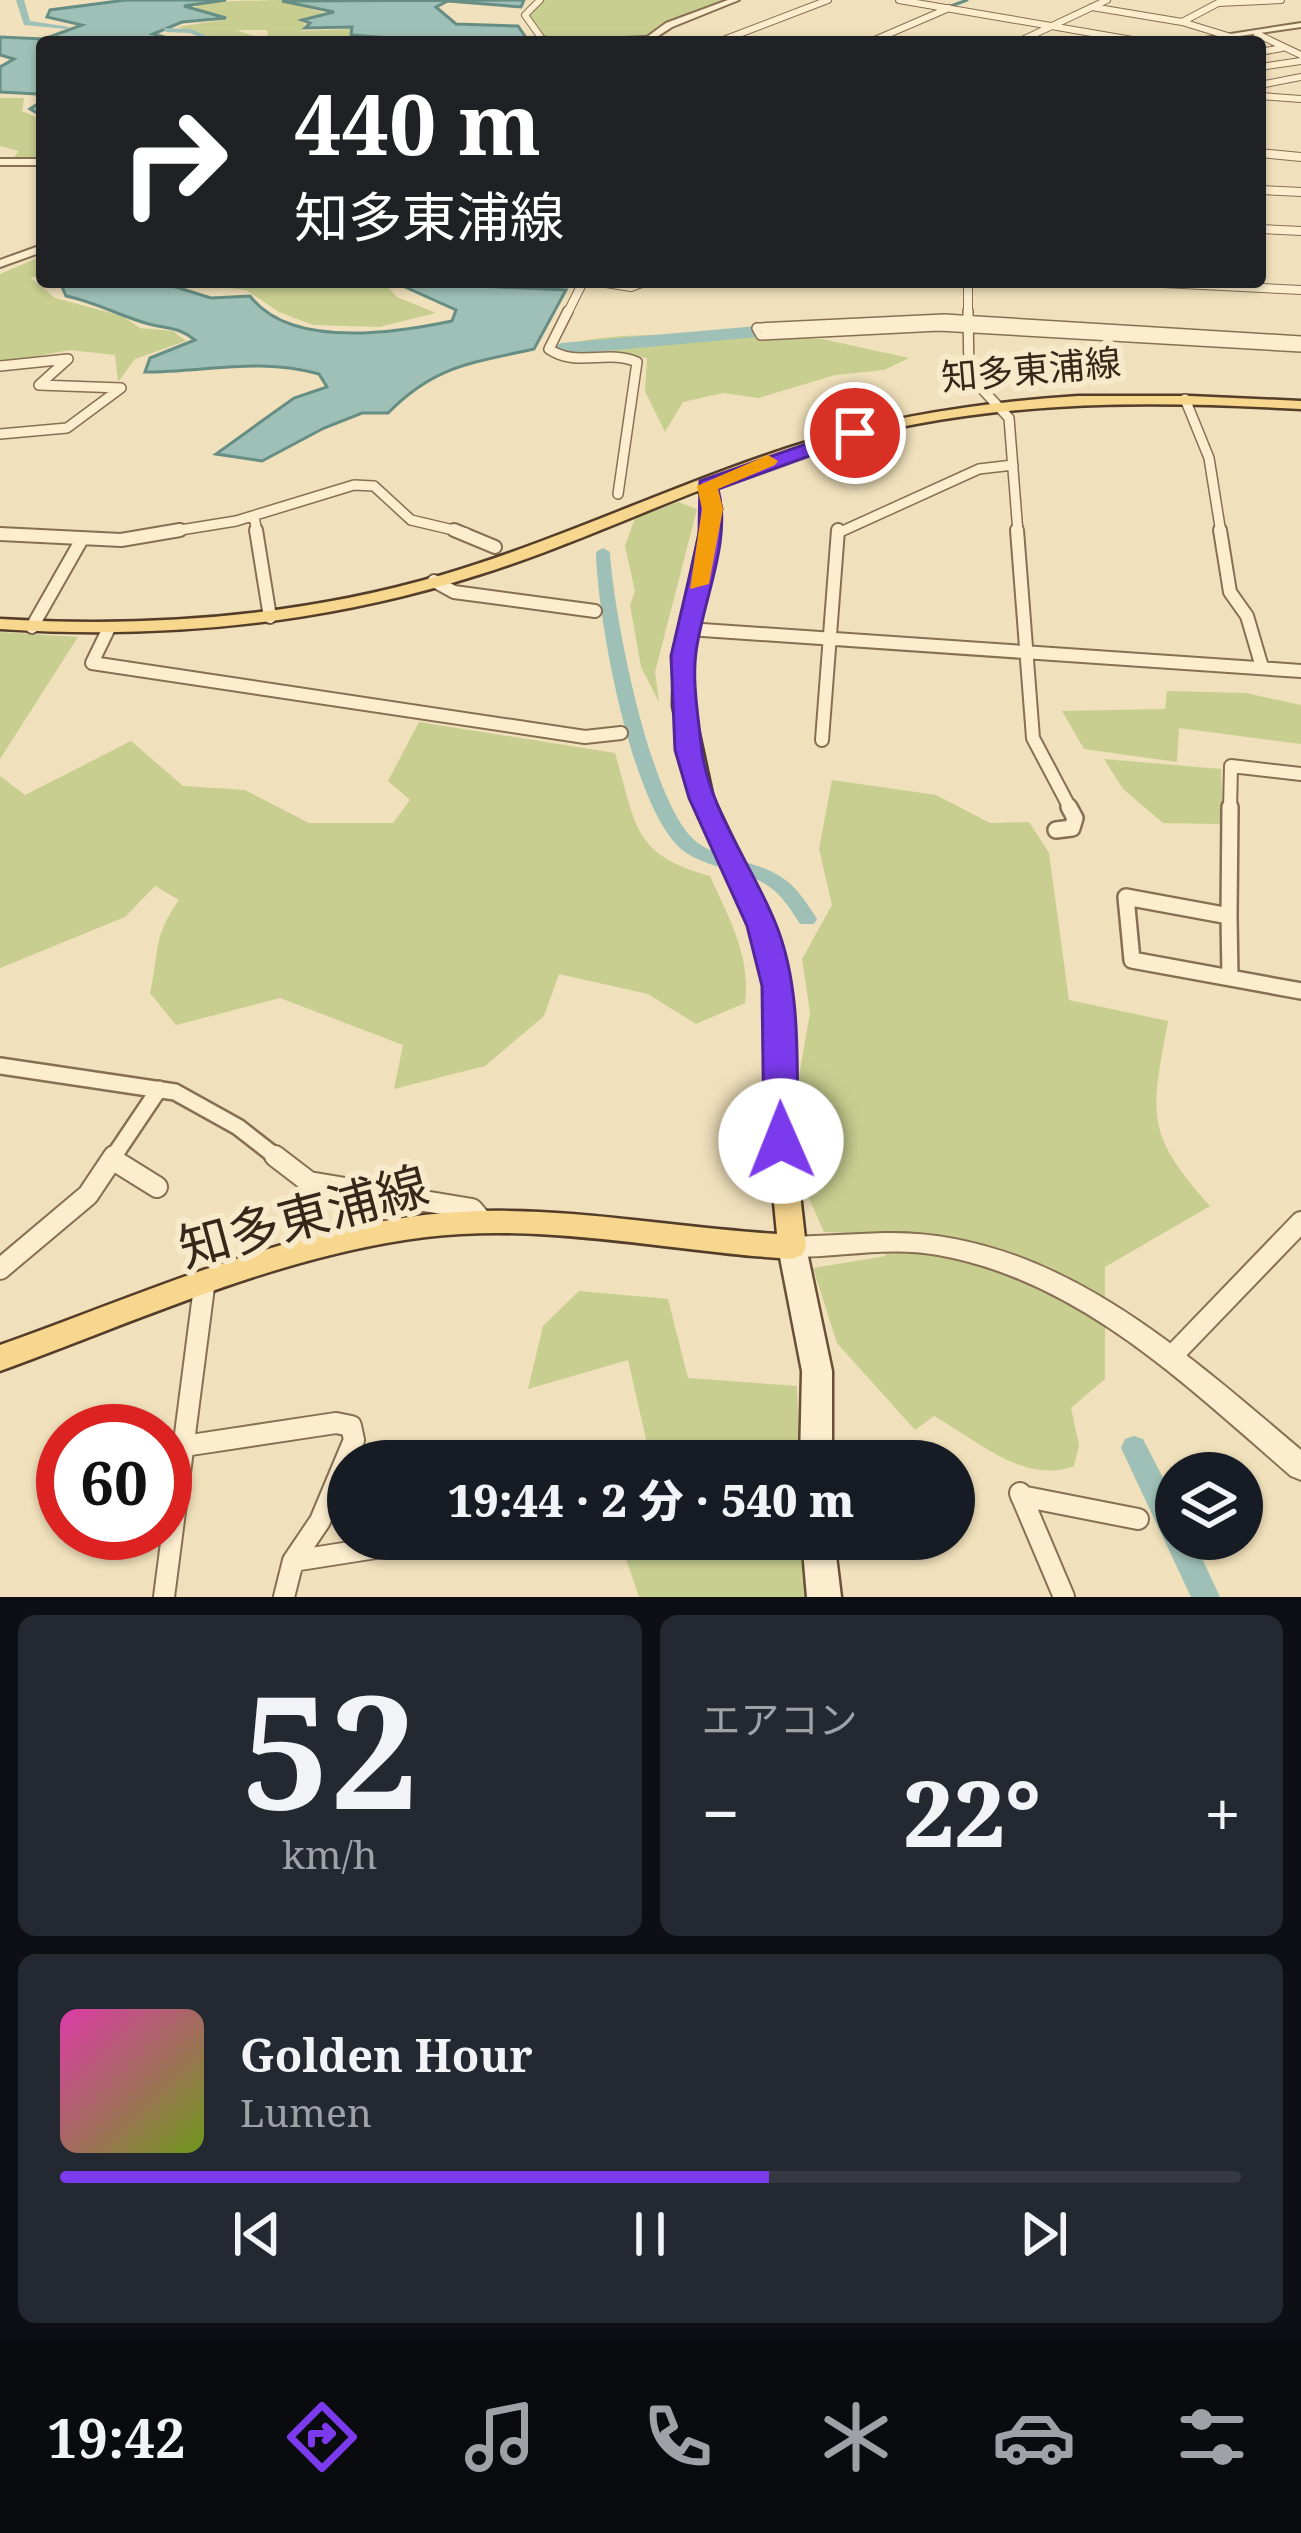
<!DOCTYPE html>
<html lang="ja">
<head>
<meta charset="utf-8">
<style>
	:root { --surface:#171b24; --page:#242831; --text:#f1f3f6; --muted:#9ea1a6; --line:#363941; --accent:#7c3aed }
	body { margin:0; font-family:"Noto Serif","Noto Sans JP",serif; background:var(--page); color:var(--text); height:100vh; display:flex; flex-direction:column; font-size:45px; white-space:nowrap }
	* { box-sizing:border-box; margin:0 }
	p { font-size:39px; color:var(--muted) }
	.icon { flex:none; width:66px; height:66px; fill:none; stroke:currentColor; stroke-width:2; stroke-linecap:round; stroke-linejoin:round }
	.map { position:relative; height:1597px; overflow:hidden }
	.details { display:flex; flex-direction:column; gap:18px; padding:18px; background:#0d0f14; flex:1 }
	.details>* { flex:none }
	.guide { position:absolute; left:36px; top:36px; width:1230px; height:252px; border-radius:12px; box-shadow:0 3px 9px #0004; background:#202124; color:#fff; overflow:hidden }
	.controls { position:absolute; left:1155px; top:1452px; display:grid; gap:24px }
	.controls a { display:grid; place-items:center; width:108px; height:108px; border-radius:50%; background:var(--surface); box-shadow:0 3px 9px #0004; font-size:60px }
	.speed { position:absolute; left:36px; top:1404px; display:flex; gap:24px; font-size:60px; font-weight:700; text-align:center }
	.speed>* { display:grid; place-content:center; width:156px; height:156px; border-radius:50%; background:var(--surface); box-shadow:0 3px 9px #0004; line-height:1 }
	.speed .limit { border:18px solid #d22; background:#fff; color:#111 }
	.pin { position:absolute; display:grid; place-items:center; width:102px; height:102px; color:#fff; margin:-51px; border:6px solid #fff; border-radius:50%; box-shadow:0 3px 12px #0007 }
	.me { position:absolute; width:132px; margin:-66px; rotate:359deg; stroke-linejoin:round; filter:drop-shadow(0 0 9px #0008) }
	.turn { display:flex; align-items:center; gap:42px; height:252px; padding:0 60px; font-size:54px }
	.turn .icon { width:156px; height:156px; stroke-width:2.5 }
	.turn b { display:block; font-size:84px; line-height:102px }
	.big { font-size:90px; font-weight:800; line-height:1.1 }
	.details .tile { flex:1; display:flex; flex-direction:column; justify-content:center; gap:18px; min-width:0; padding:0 42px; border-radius:18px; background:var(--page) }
	.details .dial { align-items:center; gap:0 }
	.dial b { font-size:156px; line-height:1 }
	.song { display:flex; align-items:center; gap:36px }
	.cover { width:144px; height:144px; border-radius:18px; background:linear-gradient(135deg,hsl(320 70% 55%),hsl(80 70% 35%)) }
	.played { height:12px; border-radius:6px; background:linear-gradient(90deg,var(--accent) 60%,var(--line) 60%) }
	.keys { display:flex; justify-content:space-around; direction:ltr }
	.heat { display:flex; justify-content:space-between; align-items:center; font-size:66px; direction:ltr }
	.details .tiles { flex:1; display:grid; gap:18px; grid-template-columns:1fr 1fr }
	.tile:last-child { grid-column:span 2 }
	.trip { position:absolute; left:327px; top:1440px; width:648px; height:120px; border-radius:60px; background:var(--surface); box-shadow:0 3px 9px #0004; font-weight:800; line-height:120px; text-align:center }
	.menu { display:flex; height:192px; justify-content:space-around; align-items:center; background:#090b0e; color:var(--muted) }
	.menu .icon { width:84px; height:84px }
	.menu .selected { color:var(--accent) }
	.menu b { font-size:54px; color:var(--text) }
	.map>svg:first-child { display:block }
</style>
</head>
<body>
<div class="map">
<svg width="1301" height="1597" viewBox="0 0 1301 1597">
	<rect width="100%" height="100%" fill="#f0e0bb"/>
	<path fill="#c7ce8f" d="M281,0L331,15L298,20L305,24L302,31L352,29L349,35L387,41L269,42L267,30H236L253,36L228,41L177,27L228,19L194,9L200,2Z
		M540,0H735L647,39H542L525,15Z
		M0,98H24L22,111L42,120V158L12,159L19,151L0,146Z
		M42,256V274L31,278L55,298L122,316L140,328L173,331L186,341L135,359L118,382L115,355L70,350L0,363V274Z
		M177,282H383L397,297L436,313L379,327L313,325L279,312L246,290Z
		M702,334L822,339L909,358L884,370L835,375L759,398L723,393L683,402L665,432L645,391L647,358L573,343C614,333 659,336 702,334Z
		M678,502L697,509L655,672L659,702L641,667L630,605L635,591L625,546L635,518Z
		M0,632L78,637L0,759Z
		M1167,691L1246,693L1301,705V744L1179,728L1177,762L1084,749L1062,711L1165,709Z
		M419,722L615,753C636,824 632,855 710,876C729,918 751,956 745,1003L696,1024L648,994L559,974L544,1016L485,1066L394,1089L403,1045L280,998L176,1025L150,993C160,950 152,938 179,900L155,886L125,917L0,968V776L25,795L131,741L183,786L245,790L309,823H393L410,800L388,781Z
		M1104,759L1221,769L1223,824L1163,823L1123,789Z
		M832,780L936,795L990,823L1029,822L1049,853L1069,1000L1168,1021C1151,1115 1144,1132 1210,1206L1105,1267V1379L1071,1408L1079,1445L1074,1466C1026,1485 976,1440 934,1416L915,1430L837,1343L813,1268L886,1256L878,1234L824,1232L808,1196L793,1110L810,1013L802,959L832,905L819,849Z
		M579,1291L668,1299L688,1378L797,1386L800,1461H651L628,1360L528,1389L543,1326Z
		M619,1539H806L813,1597H639Z"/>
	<path fill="#9fc0b6" stroke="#678e84" stroke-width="3" d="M126,0H226L184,6L226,18L182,22L153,34L182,42H42V116L30,109L42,101L37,94L0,92V67L14,59L0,55V37L44,39L82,25L47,17L50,10Z
		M524,0L521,7L448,1L436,7L456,24L518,26L529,42H386L391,38L351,35L352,27L305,28L310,23L302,20L334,12L282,1Z
		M60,282H160L211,298L250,296C290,349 395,333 452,321L456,310L394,282L566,290L534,349C472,363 435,365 388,413H362L324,428L262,461L216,454L294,398L327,387L319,374C261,357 205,372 145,372L150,358L195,340C179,327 168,329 149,324C122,317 96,302 66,296Z"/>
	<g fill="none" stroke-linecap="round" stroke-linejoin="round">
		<path stroke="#678e84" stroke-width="3" d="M951,6L967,0"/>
		<path fill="#9fc0b6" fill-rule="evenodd" d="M16,0H24L30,21L70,27L66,29L24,25Z
			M163,28L191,29L221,42H210L190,33L166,32Z
			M603,548L610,552C613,611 651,810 698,843C724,862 759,860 784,879C797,888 805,901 814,914L817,919L814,924H800C792,911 783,897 771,888C746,869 711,870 685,852C632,814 597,616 596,552Z
			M1134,1436L1143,1439L1176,1503V1539H1193L1220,1597H1191L1121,1448L1125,1439Z"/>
		<path fill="#9fc0b6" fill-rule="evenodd" d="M794,323L804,329L801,333L561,355L551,349L561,343Z"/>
		<defs>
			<path id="minor-far5" d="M540,0L525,15L542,39L555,42
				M899,0L1144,42
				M1092,7L1182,22
				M1257,34L1301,55
				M1231,37L1182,22L1218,3L1281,0
				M580,42L647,39
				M718,42L828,0
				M870,42L949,8
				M1018,42L1107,0
				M1260,52L1282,48
				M1260,67L1301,61
				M1260,85L1301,77
				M1260,96L1301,99"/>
			<path id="minor-far4" d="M1260,153L1301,157
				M1260,190L1301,192
				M1260,229L1301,231
				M600,282L631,287L644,282
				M968,282V314
				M1143,282L1301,290
				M567,314L583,282"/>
			<path id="minor-far3" d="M568,311L549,349C576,368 608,349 637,362L618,494
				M968,311L969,375L1009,418L1018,533
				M1301,341L944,319L757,328L761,335L939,326L1301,347
				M0,366L68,359L39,385L121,388L67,428L0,434
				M1185,399L1209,458L1221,533
				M254,516L257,533
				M162,533L236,521L354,485L374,486L411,520L466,533
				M838,533L979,469L1013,465"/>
			<path id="minor-far2" d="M256,530L270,617
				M454,530L495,547
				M1017,530L1033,738L1071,810
				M1220,530L1230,592L1247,616L1262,667
				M0,534L121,540L180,530
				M434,581L454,592L595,611
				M32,627L82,539
				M688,629L1301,671
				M108,630L92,663L585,737L621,733
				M822,740L838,530
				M1230,810L1231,766L1301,774"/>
			<path id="minor-far1" d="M1230,807L1229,916L1126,897L1132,960L1301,991
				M1056,830L1072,828L1075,818L1069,807
				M1229,916L1230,978
				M0,1066L175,1092L238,1127L279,1159
				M112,1159L159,1089"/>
			<path id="minor" d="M275,1156L309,1182L472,1209L483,1222
				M112,1159L157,1187
				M0,1269L88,1195L114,1156
				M1171,1357L1301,1222
				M184,1446L336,1423L351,1426L354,1440L320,1521L293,1561L433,1539
				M1020,1493L1064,1597
				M1021,1496L1138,1519
				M164,1597L204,1287
				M284,1597L293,1561"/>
			<path id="tertiary" d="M728,0H739L672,27L649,42H640L666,23Z
				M1301,23V27L1199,42H1179Z
				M0,159H42V165H0Z
				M42,245V252L0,267V260Z
				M884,1233C1050,1229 1183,1350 1301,1450V1480L1291,1476C1187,1386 1079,1280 938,1255C891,1246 840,1257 792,1257L783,1254L780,1247L783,1240L792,1237Z"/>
			<path id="secondary" d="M792,1235L802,1239L806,1247L832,1371V1461H800L802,1371L778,1247L782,1239Z
				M802,1539H834L841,1597H807Z"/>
			<path id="primary" d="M1078,396H1190L1301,401V409C1172,402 1043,400 916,424C847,436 780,460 714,485L721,509L692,656L693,706L713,798L774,926L791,994L794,1141L806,1247L802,1255L792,1259L753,1256C645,1246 535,1224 426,1237C279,1255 138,1321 0,1371V1345C155,1290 317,1214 484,1211C582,1209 679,1228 777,1234L768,1141L767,994L750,926L693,798L673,706L674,656L705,509L700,490C618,522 537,559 452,583C304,626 154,639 0,629V619C149,628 298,617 442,575C567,538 685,479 810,441C898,415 987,402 1078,396Z"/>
		</defs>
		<use href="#minor-far5" stroke="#886f54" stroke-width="8"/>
		<use href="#minor-far4" stroke="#886f54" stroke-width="10"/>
		<use href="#minor-far3" stroke="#886f54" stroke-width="12"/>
		<use href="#minor-far2" stroke="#886f54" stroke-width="16"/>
		<use href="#minor-far1" stroke="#886f54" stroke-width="20"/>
		<use href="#minor" stroke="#886f54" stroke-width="24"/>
		<use href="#tertiary" stroke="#886f54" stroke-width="4"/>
		<use href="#secondary" stroke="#695037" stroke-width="5"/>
		<use href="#primary" stroke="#543d29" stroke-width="5"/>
		<use href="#minor-far5" stroke="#fbedce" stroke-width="6"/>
		<use href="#minor-far4" stroke="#fbedce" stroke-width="8"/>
		<use href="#minor-far3" stroke="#fbedce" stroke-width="9"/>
		<use href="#minor-far2" stroke="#fbedce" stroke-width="12"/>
		<use href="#minor-far1" stroke="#fbedce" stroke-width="15"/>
		<use href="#minor" stroke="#fbedce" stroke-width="20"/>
		<use href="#tertiary" fill="#fbedce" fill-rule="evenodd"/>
		<use href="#secondary" fill="#fbedce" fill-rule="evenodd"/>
		<use href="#primary" fill="#f7d68e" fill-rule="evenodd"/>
	</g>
	<path fill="#7c3aed" stroke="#51269a" stroke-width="3" d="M855,427L862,429V437L718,489C732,541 703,599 696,652C692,680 698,715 701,744C707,807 752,865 775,922C803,989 796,1070 798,1141L793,1151H769L764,1141L762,986L747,926L689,798L675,750L671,656L699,535L700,481Z"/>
	<path fill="#f59e0b" d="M768,455L778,461L775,465L718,489L723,509L709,584L690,589L702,509L697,486Z"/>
	<g text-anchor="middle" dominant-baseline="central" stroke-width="12" stroke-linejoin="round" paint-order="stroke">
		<g font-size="36" fill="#36271a" stroke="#f7eaca">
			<text transform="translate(1031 369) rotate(-5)">知多東浦線</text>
		</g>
		<g font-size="51" fill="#36271a" stroke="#f7eaca">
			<text transform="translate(303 1215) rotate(-15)">知多東浦線</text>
		</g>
	</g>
</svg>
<div class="controls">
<a><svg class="icon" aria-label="layers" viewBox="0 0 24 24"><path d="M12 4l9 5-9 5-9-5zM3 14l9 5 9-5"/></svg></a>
</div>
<div class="speed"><div class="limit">60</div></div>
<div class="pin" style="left:855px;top:433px;background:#d93025"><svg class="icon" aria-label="arrive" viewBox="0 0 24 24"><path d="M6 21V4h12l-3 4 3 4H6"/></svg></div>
<svg class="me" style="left:781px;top:1141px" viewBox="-20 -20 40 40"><circle r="19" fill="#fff"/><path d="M0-13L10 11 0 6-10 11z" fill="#7c3aed"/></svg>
<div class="trip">19:44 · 2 分 · 540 m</div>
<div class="guide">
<div class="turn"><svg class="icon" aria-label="right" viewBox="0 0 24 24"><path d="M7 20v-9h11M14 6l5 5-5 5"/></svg><div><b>440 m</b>知多東浦線</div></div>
</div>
</div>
<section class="details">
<div class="tiles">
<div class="tile dial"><b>52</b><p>km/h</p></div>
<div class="tile"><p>エアコン</p>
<div class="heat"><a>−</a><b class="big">22°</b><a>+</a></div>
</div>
<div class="tile">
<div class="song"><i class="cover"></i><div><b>Golden Hour</b><p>Lumen</p></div></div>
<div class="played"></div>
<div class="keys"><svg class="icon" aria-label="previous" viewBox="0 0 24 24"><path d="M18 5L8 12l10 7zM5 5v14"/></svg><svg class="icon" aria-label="pause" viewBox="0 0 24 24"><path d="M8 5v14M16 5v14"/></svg><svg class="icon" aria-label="next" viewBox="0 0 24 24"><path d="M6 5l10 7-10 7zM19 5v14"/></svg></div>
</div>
</div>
</section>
<nav class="menu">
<b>19:42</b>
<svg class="icon selected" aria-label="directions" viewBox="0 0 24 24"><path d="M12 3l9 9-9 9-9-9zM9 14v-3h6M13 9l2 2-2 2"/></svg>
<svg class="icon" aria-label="music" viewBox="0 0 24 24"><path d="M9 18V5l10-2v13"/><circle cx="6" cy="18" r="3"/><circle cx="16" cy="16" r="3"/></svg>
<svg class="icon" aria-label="phone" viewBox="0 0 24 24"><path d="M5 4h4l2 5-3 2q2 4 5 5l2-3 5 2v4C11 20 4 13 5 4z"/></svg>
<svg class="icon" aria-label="climate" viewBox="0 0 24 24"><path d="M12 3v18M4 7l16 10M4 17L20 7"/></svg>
<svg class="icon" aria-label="car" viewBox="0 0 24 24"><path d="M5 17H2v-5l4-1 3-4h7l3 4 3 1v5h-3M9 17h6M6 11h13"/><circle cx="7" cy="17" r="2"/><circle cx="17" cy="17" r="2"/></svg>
<svg class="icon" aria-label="filters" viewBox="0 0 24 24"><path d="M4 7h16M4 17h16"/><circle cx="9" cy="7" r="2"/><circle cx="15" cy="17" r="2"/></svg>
</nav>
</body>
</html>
